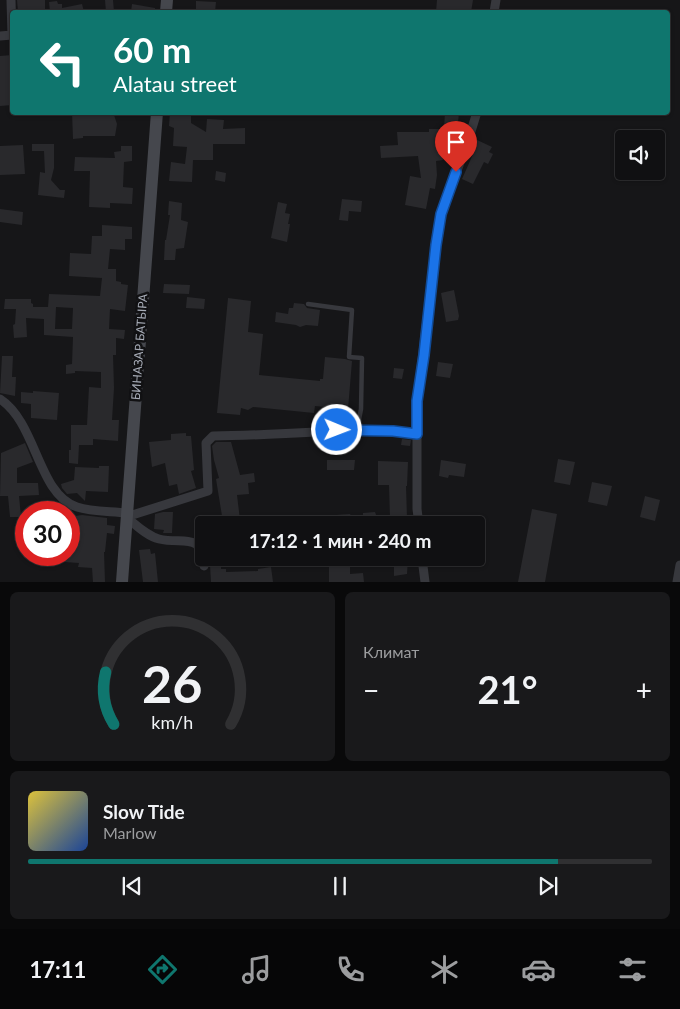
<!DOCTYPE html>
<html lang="ru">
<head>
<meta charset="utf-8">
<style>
	:root { --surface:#101012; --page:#19191b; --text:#f1f3f6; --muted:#9c9d9f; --line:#303032; --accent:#0f766e }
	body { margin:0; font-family:Lato,sans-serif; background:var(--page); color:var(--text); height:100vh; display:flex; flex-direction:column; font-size:19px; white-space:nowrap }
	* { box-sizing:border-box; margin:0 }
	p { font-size:16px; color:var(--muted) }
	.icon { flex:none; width:28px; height:28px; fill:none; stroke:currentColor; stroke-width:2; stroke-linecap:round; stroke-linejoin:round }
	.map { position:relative; height:582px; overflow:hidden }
	.side { display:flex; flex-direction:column; gap:10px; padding:10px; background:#09090a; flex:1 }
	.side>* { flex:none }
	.top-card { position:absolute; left:10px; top:10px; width:660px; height:105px; border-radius:5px; box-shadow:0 1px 4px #0004,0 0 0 1px var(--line); background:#0f766e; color:#fff; overflow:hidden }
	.buttons { position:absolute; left:615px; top:130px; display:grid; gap:10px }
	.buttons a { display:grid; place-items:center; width:50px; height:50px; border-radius:5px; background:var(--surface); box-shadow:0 1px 4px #0004,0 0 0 1px var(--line); font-size:25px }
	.speed { position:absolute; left:15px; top:501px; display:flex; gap:10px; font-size:25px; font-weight:700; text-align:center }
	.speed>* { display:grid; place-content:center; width:65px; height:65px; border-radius:50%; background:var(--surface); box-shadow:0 1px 4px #0004,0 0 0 1px var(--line); line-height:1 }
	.speed .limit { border:8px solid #d22; background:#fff; color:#111 }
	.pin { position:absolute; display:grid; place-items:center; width:42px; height:42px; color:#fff; margin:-51px -21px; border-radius:50% 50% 50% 0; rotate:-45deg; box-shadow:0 0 5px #0007 }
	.pin .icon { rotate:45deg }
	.me { position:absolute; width:55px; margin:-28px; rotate:91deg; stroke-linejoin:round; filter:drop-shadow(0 0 4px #0008) }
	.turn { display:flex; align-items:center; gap:18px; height:105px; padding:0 20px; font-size:22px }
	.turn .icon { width:65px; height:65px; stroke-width:2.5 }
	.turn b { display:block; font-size:35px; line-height:42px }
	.big { font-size:38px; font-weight:700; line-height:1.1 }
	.side .card { flex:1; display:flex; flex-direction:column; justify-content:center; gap:8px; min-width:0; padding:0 18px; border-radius:8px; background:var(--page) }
	.side .dial { align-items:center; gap:0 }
	.dial svg { height:130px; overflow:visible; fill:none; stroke:var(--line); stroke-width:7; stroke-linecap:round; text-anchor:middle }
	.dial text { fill:var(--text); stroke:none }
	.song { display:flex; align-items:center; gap:15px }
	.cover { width:60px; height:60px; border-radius:8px; background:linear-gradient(135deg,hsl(50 70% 55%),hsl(220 70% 35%)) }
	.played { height:5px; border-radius:2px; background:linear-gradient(90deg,var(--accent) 85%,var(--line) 85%) }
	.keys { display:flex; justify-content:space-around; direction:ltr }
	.heat { display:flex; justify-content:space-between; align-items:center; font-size:28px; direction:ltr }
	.side .tiles { flex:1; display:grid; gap:10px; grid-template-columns:1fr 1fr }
	.card:last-child { grid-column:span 2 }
	.trip { position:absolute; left:195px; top:516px; width:290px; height:50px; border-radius:5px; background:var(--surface); box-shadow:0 1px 4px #0004,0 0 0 1px var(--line); font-weight:700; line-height:50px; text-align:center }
	.tab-bar { display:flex; height:80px; justify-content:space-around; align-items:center; background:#060607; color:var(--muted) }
	.tab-bar .icon { width:35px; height:35px }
	.tab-bar .active { color:var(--accent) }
	.tab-bar b { font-size:22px; color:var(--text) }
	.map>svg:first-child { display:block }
</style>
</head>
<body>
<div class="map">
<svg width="680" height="582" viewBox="0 0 680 582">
	<rect width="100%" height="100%" fill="#161618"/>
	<path fill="#29292c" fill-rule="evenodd" d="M17,0H45V9L28,10V12H18Z
		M105,0H113L114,12H106Z
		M437,0H473L471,12H436Z
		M57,1L58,4H62V8L82,4L84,12H50L49,2Z
		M196,1L216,2L215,12H196Z
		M132,4L155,8V12H131Z
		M12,55V105L0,106V56Z
		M72,112H113L117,124L115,136H83V138L73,139Z
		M170,112H191V123L206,132L207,119L224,120L223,129L245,128V144H213V160H193L192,182L169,181L171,162L185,164L187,147L173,146L174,128L169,126Z
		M445,112H459L456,144L441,143L443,160L436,161L437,175L435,189L430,188L426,209L405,205L410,176L421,178L418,156L381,158L380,146L398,145L397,132H429V129H444Z
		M475,139L492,147L489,152L493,154L488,164L484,162L473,184L462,179L474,152L471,151Z
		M32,144H54V168L51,180L60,190H65L64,198L38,195L40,172L45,173L44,151H32Z
		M23,145L25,174L0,175V146Z
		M121,146H132V161L124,162L123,187L133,188L132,204L110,203V208L89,207L90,171H74L75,157L115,158L114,152L121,151Z
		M216,171L226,173L225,182L215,180Z
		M342,199L362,201L361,212L349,211L348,221L339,220Z
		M169,201L182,203L181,220L188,222L184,248L176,249L175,260H164L165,240H166L170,215H168Z
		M278,202L287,204L285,213L290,214L288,224H290L287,242L271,238Z
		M0,209L23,212L22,225L0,222Z
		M102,225L132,227V239H125V250L110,249L108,269H116V281L121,282V284L128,285L125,311L110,309L109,329L125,330L124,339L116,338V355H113L114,388L112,420H119L118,441L93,439V445H79L78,464L69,463V450H71V425H87L89,387L101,388V372L75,371V373L66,374V365L72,364L73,337L44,335V319L26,318L27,337L14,338L13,325L15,324L16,309H4L5,299H31V303L33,304V307H48L49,294L100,296L102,278L69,276L70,253L91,254L92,236H102ZM56,307L73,308L72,329H55Z
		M164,284L190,285L189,294L163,293Z
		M454,290L459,316L458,320L446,322L441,293Z
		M187,297L205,299L204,309L186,308Z
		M228,298L251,301L248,332L263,334L259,375L320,381V379H323L325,357L345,359L352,361L348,409L315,406L314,413L253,407L248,410L241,408L240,415L217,413Z
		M294,303L304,304L307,308L320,310L318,326L306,325L300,327L296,325L275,322L276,312L288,314L289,308H293Z
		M2,356H13L12,377H16L15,396L0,393Z
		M438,362L453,364L450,378L436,376Z
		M394,368L404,369L402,379L393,378Z
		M33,391L59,393L57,420L31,418V404L21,403V392L33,393Z
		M186,433V436H191L194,470L191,471L196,488L179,494L177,484L169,486L165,463L152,467L149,442L171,440V434Z
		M402,439L411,440L410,446L401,445Z
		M216,442H231L240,475L254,473L255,482L248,483L249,494L237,495L240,520L223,522L216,479L219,478L214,460L212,446Z
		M25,443L33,462L17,468V483H38L39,495L19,496L21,517H10L8,496H0L1,453Z
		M558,459L575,462L570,485L554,482Z
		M327,460H355L354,470H327Z
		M441,460L466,464L464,477L449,475L448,478L439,476Z
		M378,461L408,462L407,486H406L407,518H390L389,485H378Z
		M99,466H109L108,492L86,491L85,501L77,493L67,494L62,488L61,484L74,480L75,467L99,468Z
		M592,482L612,486L607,506L588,502Z
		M645,496L660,500L655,521L640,517Z
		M532,509L557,514L545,582H518Z
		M163,512H173L172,533H163L164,530L154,529L155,514Z
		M375,512L378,520H370V525H337L336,515L350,514L351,516L363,515V513Z
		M82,515L107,518V525L115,526L114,534L107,533L105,552H104L105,582H93L92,568L78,567L79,563L50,561V555H69V517Z
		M150,549L151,554L155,553L158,582H143L139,550Z
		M394,558H408L407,574L394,576Z
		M341,561H350V574L363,573L364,582H329V566H340Z
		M221,564V569H226V572L258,571V569L271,567L273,582H211L210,565Z"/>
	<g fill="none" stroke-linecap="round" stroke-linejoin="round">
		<path stroke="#37383d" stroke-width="4.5" d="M308,304L352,310L349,357L362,358L361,409L357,430"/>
		<path stroke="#37383d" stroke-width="9" d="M11,0L12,35
			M494,12L496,0
			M0,36L12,35
			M0,399C37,423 38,495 77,507C92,512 111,511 127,513
			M126,517L208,491L206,443L213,436C281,436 348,426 417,434
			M126,517C136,525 147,536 159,539C183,545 202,531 204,566
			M419,525L417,509V401L436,245L441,214L468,141L477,112
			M422,558L425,582
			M677,582L680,565"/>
		<path stroke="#45474d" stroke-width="12" d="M166,12L167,0
			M122,582L157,112"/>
	</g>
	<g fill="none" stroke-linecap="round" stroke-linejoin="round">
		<defs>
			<path id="route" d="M337,430L393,431L417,434V401L424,355L436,245L441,214L456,172"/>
		</defs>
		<use href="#route" stroke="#114b97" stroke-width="12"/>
		<use href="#route" stroke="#1a73e8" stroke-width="9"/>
	</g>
	<g text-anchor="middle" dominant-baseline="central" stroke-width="5" stroke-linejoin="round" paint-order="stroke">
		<g font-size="12" fill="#a8adb8" stroke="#111113">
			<text transform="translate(139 347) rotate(-86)">БИНАЗАР БАТЫРА</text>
		</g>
	</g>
</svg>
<div class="buttons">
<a><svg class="icon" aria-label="sound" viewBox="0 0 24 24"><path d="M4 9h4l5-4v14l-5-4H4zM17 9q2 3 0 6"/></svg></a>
</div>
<div class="speed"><div class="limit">30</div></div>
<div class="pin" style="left:456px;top:172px;background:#d93025"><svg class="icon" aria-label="arrive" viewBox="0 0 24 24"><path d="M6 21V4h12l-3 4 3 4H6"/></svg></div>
<svg class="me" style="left:337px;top:430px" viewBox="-20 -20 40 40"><circle r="17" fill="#1a73e8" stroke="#fff" stroke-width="3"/><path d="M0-11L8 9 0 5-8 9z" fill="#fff"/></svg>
<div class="trip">17:12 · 1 мин · 240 m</div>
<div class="top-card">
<div class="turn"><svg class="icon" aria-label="left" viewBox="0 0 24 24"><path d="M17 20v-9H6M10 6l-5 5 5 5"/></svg><div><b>60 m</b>Alatau street</div></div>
</div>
</div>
<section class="side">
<div class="tiles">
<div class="card dial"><svg viewBox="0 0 100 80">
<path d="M14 69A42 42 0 1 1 86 69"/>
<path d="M14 69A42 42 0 0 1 9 37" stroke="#0f766e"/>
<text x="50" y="56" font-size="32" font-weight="700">26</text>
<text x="50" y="72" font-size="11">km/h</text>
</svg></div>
<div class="card"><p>Климат</p>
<div class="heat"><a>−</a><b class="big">21°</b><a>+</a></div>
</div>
<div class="card">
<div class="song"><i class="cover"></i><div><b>Slow Tide</b><p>Marlow</p></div></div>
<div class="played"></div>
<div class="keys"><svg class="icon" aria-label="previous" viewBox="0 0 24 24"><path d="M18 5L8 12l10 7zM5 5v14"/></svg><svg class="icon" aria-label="pause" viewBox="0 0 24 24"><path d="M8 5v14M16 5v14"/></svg><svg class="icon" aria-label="next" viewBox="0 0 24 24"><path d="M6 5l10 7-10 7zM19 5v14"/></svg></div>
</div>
</div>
</section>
<nav class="tab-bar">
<b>17:11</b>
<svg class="icon active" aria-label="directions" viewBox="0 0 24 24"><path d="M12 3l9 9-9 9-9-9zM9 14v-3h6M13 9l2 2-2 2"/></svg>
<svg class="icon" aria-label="music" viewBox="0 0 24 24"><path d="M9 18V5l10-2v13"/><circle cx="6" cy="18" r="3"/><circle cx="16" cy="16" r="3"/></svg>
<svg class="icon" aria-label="phone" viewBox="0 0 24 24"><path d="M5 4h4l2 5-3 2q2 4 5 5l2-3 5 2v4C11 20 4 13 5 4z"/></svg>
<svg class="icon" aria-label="climate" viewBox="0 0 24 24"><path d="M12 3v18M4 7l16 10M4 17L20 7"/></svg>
<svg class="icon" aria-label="car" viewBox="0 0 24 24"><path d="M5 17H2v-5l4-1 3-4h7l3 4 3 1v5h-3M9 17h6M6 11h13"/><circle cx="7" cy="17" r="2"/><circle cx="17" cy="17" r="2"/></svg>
<svg class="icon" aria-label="filters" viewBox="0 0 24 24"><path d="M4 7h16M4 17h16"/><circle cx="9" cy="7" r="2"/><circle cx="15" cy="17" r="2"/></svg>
</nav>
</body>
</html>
